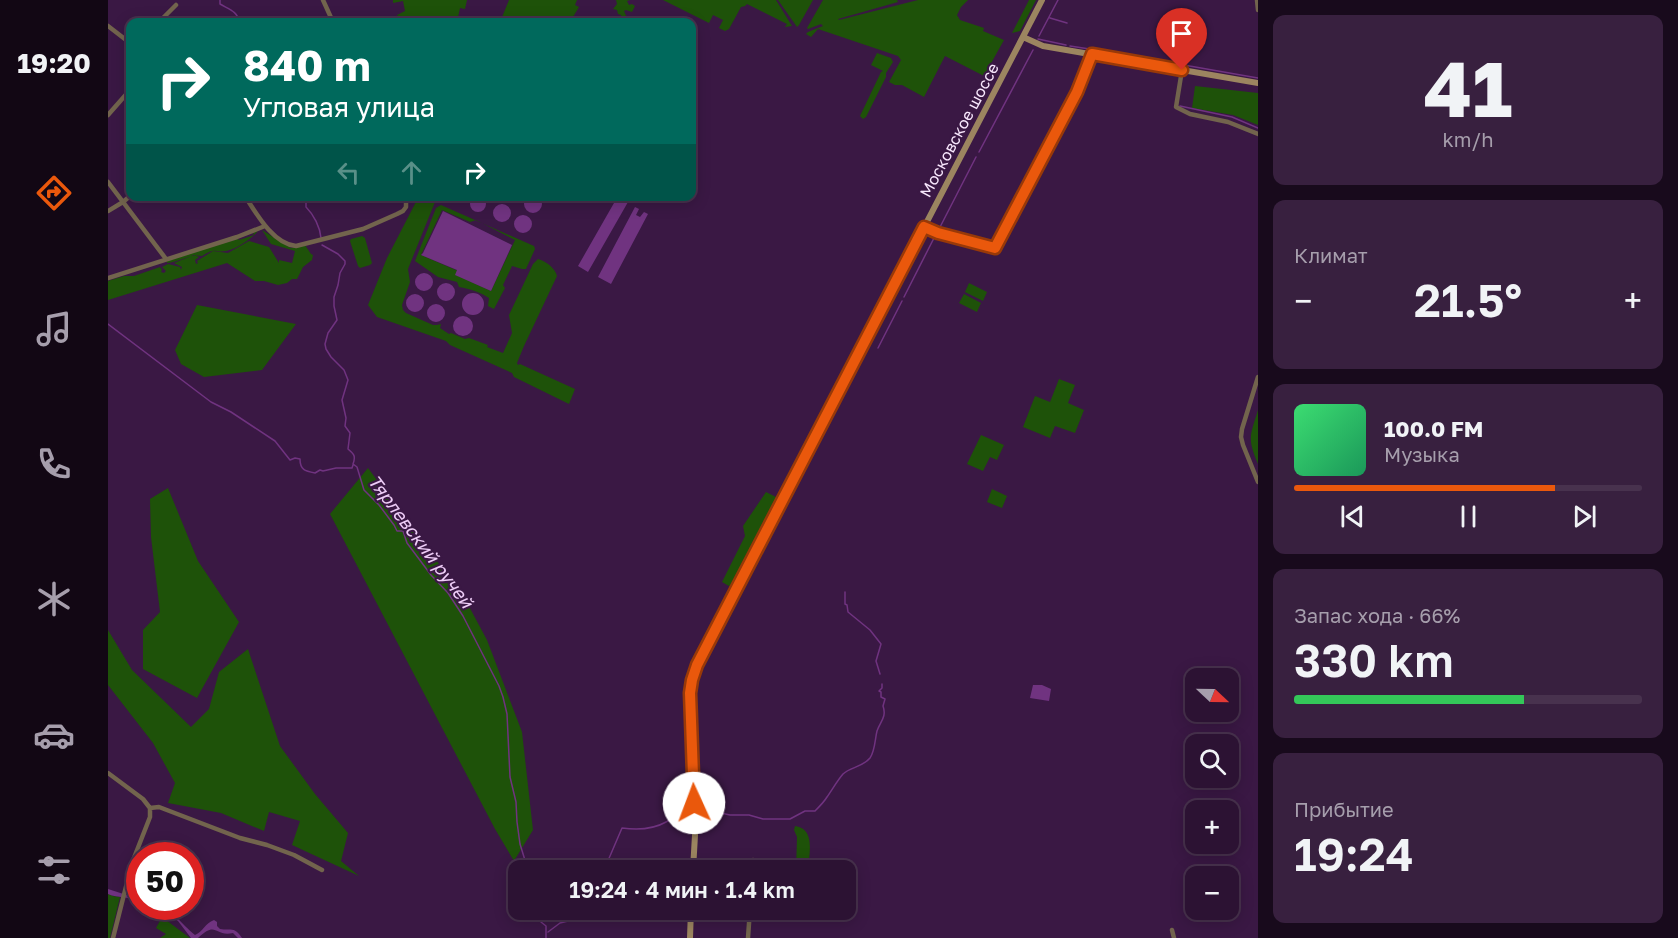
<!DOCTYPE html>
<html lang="ru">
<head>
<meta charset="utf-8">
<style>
	:root { --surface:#2c1233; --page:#38203f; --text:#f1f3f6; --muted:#a69eac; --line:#48324e; --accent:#ea580c }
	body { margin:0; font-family:"Golos Text",sans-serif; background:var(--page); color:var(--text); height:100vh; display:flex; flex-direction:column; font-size:22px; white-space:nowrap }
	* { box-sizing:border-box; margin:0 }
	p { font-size:20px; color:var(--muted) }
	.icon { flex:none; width:33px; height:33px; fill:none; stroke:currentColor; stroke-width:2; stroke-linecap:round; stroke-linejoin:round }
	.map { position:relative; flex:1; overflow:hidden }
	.details { display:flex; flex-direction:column; gap:15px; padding:15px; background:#180a1c; width:420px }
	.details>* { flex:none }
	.hud { position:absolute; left:18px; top:18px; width:570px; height:183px; border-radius:12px; box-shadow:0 3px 15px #0003,0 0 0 2px var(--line); background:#00695c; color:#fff; overflow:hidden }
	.needle { width:39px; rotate:112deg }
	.buttons { position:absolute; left:1077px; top:668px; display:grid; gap:12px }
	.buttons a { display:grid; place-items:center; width:54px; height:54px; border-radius:12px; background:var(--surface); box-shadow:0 3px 15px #0003,0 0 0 2px var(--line); font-size:30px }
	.speed { position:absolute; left:18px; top:842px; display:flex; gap:12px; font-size:30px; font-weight:700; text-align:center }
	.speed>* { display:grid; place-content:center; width:78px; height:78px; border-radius:50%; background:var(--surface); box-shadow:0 3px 15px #0003,0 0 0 2px var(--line); line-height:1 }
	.speed .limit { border:9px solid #d22; background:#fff; color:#111 }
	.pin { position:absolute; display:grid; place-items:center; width:51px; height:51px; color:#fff; margin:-62px -26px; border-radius:50% 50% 50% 0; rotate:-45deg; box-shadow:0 0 6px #0007 }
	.pin .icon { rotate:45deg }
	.me { position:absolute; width:66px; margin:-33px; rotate:358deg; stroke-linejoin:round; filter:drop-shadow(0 0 4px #0008) }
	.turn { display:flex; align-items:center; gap:21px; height:126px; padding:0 18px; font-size:27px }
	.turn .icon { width:78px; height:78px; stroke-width:2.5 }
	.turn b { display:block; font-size:42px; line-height:51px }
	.lanes { display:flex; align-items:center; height:57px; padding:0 18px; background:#0003; justify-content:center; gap:30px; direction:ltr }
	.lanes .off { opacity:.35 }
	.big { font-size:45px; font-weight:600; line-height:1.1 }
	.details .tile { flex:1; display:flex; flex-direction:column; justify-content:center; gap:9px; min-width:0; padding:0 21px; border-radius:12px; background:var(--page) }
	.details .dial { align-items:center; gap:0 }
	.dial b { font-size:78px; line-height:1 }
	.song { display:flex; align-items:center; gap:18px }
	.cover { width:72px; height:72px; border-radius:9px; background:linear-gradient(135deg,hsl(140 70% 55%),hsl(150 70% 35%)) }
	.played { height:6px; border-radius:3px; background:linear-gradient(90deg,var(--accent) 75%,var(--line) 75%) }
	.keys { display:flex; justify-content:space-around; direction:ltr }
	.heat { display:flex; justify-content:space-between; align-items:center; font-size:33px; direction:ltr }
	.charge { height:9px; border-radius:4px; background:linear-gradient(90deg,#34c759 66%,var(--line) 0) }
	.trip { position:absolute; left:400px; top:860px; width:348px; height:60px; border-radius:12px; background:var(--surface); box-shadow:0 3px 15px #0003,0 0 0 2px var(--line); font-weight:600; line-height:60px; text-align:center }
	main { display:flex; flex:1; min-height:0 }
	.menu { display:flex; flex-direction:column; width:108px; justify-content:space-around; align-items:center; background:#120714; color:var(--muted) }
	.menu .icon { width:42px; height:42px }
	.menu .active { color:var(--accent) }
	.menu b { font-size:27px; color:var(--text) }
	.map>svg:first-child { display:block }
</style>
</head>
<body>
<main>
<nav class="menu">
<b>19:20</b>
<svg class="icon active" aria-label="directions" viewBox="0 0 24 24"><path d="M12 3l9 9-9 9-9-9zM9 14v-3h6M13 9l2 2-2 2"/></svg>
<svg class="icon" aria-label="music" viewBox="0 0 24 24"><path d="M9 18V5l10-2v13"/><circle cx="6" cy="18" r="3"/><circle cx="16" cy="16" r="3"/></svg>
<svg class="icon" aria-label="phone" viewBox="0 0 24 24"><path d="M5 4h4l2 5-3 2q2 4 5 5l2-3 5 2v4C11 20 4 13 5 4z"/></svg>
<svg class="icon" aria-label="climate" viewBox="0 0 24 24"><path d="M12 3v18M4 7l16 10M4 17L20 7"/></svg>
<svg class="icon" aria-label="car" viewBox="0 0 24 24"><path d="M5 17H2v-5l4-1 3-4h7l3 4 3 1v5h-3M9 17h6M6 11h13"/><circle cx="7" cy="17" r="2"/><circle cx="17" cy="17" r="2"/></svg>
<svg class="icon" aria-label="filters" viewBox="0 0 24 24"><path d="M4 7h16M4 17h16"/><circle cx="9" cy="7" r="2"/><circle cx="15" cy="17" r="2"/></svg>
</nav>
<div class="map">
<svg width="1150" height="938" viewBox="0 0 1150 938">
	<rect width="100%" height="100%" fill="#3a1844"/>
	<path fill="#1e5209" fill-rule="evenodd" d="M285,0H359L357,9L352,8L349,22H293L289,15L297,11L295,1L285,3Z
		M401,0H469L467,5L471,7L462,22H392Z
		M508,0H522L519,1L521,5L524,4L527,6L524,12L518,10L516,11L521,22H515L513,15L510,14L509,10L505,9L509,4Z
		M555,0H668L684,26L677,27L679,24L639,4L637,6L633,7L621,29L617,31L611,28L615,20L605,15L601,23Z
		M670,0H705L691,25L689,27Z
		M715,0H789L790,2L730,19L731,20L810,0H860L853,7L849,15L852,20L876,28L875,31L896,40L876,76L837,56L816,97L794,85H787L781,82L793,60L790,56L710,29L703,37L698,34L700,32L715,26L713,24L700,29L699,28Z
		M921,0H928L912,31L904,33Z
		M769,53L783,58L785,62L778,73V77L758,117L755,119L752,116L773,72L775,71L763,65Z
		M1087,86L1150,93V125L1125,115L1084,108Z
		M311,196L329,197L302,264L300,269L302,282L294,305L295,310L298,313L325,325H329L333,324L332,328L341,334L343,333L357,339L361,338L380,345L379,347L395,353L404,333L401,315L425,264L430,259C438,261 447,268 449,276L416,346L409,363L410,365L412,364L467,389L461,404L406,377L404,373L342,345L338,341L269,317L260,305L279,258Z
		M333,205L426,246L427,249L418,269H414L404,266L395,285L397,288L386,309L380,306L381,298C372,292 362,289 351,287L349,282L330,277L307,261L328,208ZM334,210L362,222L368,220L407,240L383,291L348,275L350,271L313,255Z
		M154,230L183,248L197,245L203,254L205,255L204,260L195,267L189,279H184L179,283L170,285L156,281H147L119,263L0,300V281L16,276H26L52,267L54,270L53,272L56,273L58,271L54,267L60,264L72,267L73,270L74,267L66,263L86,255L91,257L87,260L88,264L90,263L89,261L105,251L120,253L141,241L161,247L171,263V260L184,263L187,251L163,244Z
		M150,231C144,238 129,249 118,251C105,253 109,247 94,256C82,253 72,262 59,263V260L130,239L131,240L146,235L145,233Z
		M254,236L257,238L264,263L262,265L252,268L250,266L242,241L243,239Z
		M861,283L879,292L875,301L857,292Z
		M856,294L873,303L869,312L851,303Z
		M89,305L188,324L154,370L96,377L73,364L67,350Z
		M951,379L967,385L960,403L976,410L967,433L947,426L942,438L915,427L927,396L942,402Z
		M1150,410V464C1139,438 1142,436 1150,410Z
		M873,435L896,445L889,460L882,457L875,471L859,464Z
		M260,468L357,599L379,640L414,732L425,830L406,861L387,829L222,514Z
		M60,488L90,561L131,622L89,698L35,669V630L52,612L43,537L42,499Z
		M884,489L899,496L894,508L879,502Z
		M658,492L668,497L669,500L625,585L621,586L614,582L637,536L635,526Z
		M0,630L24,670L83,727L101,709L111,672L140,649L172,746L207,794L240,833L233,861L251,876L184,845L192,821L161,812L156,831L113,813L60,803L67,783L45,743L0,685Z
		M687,826C708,829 701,854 700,870H688L689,837L686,830Z
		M0,894L5,896L12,897L2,938H0Z
		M674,909H698L694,919L681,921L675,919Z
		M54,917L82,938H52L58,934L48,928Z"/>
	<path fill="#703380" d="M416 204a9 9 0 1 1 18 0a9 9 0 1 1-18 0Z
		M362 204a8 8 0 1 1 16 0a8 8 0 1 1-16 0Z
		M510,196L520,202L480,272L470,266Z
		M385 213a9 9 0 1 1 18 0a9 9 0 1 1-18 0Z
		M527,207L531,209L528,215L532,217L536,212L540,214L503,284L490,277Z
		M335,211L404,245L383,291L347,275L349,270L313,255L315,253Z
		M406 224a9 9 0 1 1 18 0a9 9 0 1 1-18 0Z
		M307 282a9 9 0 1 1 18 0a9 9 0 1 1-18 0Z
		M329 292a9 9 0 1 1 18 0a9 9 0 1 1-18 0Z
		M354 304a11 11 0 1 1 22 0a11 11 0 1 1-22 0Z
		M298 303a9 9 0 1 1 18 0a9 9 0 1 1-18 0Z
		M319 313a9 9 0 1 1 18 0a9 9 0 1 1-18 0Z
		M345 326a10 10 0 1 1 20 0a10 10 0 1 1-20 0Z
		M925,685H934L943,689L941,701L922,698Z
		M0,889L31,899V905L27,904L26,900C18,896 8,898 0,894Z
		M47,906C65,909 74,925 87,935C95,932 97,923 106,920L109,922V926L112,929C123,931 126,926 134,938H130L125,933C106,937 109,920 90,938H83L70,921Z"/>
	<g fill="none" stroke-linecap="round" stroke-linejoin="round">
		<path stroke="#703380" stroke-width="1.5" d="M112,0V4C120,9 130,11 131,22
			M942,18L959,23
			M931,36L950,0
			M930,39L958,45
			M962,46L988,50
			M993,51L1032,57
			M1036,58L1150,78
			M1072,106L1124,117L1150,128
			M871,152L925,50
			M198,196V207C206,215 212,227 213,238
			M830,231L868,157
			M214,245L230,254L237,261V264L232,273L230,285L226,297V306L229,320L220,333L217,344L218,349L223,357L236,370L240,380L234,400L238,418L237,426L242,433L240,449C246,454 248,456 245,464L249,467L256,490L271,505L286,525L289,531H295L299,543L323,575L340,593L355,616L391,686L395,697L399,714L402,777L408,802L409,822L412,844L420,870
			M796,297L827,236
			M0,324L103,402L123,412L167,441L182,460L187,458L192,459C192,470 197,471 207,473L212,470L215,471L228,468H244L245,465
			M770,348L794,301
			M737,592V604L739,605L740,612L762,630L773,644L768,661L772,674
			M590,808L622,815H641L655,819H682L697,811H707C711,807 716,802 719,797C724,790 729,781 735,774C742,767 755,767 762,758C767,751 767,739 769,731C772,722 779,717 775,706L777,699L773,697V692L771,691L774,688V684
			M496,870L514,828C529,830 544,830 558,822C567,817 574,810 585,809
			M430,909L433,922L438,926V938
			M467,919L479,909
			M440,932L452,923L460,921"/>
		<path stroke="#72644d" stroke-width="4.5" d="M215,0L225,22
			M1149,0L1150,10
			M51,22L68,5
			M0,26L22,43
			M1074,70L1068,107L1082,114L1120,122L1150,134
			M0,115L22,90
			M0,182L58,259
			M137,196C148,213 165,244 188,246L255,229L289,214L295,211L298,207V201L296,196
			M0,211L15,202L22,196
			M816,227L830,233L887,248L969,92L984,54
			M0,278L129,237L157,226
			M1150,377L1134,429L1133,437L1135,445L1150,482
			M0,773L35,799L42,808
			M42,808L51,807L132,838L159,845L186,855L214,870
			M644,870L645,860
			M583,911L641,916
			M1064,930L1066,938
			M5,938L24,863L42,817V808
			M640,938L642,909"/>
		<path stroke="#9c8560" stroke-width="6" d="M915,37L935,46L1150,83
			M585,870L587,835L582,693L584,680L589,665L934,0
			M582,938L583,909"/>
	</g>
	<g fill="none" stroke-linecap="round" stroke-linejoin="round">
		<defs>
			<path id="route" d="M586,803L582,693L584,680L589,665L816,227L830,233L887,248L969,92L984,54L1074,70"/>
		</defs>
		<use href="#route" stroke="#983908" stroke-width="15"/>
		<use href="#route" stroke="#ea580c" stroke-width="10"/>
	</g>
	<g text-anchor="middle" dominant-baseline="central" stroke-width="4.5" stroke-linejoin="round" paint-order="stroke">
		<g font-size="16" fill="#f8e7fd" stroke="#3a1844">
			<text transform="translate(851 130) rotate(-62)">Московское шоссе</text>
		</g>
		<g font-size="18" font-style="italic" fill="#eecdf7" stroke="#3a1844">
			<text transform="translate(313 541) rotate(53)">Тярлевский ручей</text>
		</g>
	</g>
</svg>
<div class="buttons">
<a><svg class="needle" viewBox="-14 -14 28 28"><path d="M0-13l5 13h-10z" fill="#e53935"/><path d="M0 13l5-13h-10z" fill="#a69eac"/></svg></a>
<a><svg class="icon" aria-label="search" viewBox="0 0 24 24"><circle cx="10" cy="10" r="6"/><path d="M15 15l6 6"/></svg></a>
<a>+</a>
<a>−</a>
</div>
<div class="speed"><div class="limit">50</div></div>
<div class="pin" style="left:1074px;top:70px;background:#d93025"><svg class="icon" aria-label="arrive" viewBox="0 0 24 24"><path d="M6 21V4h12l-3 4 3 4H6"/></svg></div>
<svg class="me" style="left:586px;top:803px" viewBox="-20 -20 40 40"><circle r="19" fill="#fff"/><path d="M0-13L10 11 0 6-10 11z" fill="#ea580c"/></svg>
<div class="trip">19:24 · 4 мин · 1.4 km</div>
<div class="hud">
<div class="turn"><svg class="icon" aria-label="right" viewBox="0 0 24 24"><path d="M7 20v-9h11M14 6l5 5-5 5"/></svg><div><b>840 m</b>Угловая улица</div></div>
<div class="lanes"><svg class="icon off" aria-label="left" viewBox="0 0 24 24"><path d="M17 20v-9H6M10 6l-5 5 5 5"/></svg><svg class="icon off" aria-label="ahead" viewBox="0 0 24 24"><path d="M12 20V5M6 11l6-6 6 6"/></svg><svg class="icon" aria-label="right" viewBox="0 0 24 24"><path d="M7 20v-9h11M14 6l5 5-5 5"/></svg></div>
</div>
</div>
<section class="details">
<div class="tile dial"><b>41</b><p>km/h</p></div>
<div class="tile"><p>Климат</p>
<div class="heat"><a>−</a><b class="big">21.5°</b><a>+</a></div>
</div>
<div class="tile">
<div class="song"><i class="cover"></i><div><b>100.0 FM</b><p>Музыка</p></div></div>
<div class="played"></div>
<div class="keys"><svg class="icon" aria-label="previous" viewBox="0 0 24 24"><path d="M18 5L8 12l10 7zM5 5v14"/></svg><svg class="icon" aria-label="pause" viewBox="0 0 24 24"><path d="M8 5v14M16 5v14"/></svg><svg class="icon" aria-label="next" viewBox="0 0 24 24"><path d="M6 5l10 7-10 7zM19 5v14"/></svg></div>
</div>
<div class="tile"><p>Запас хода · 66%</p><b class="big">330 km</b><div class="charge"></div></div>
<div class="tile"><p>Прибытие</p><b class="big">19:24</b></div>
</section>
</main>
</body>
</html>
